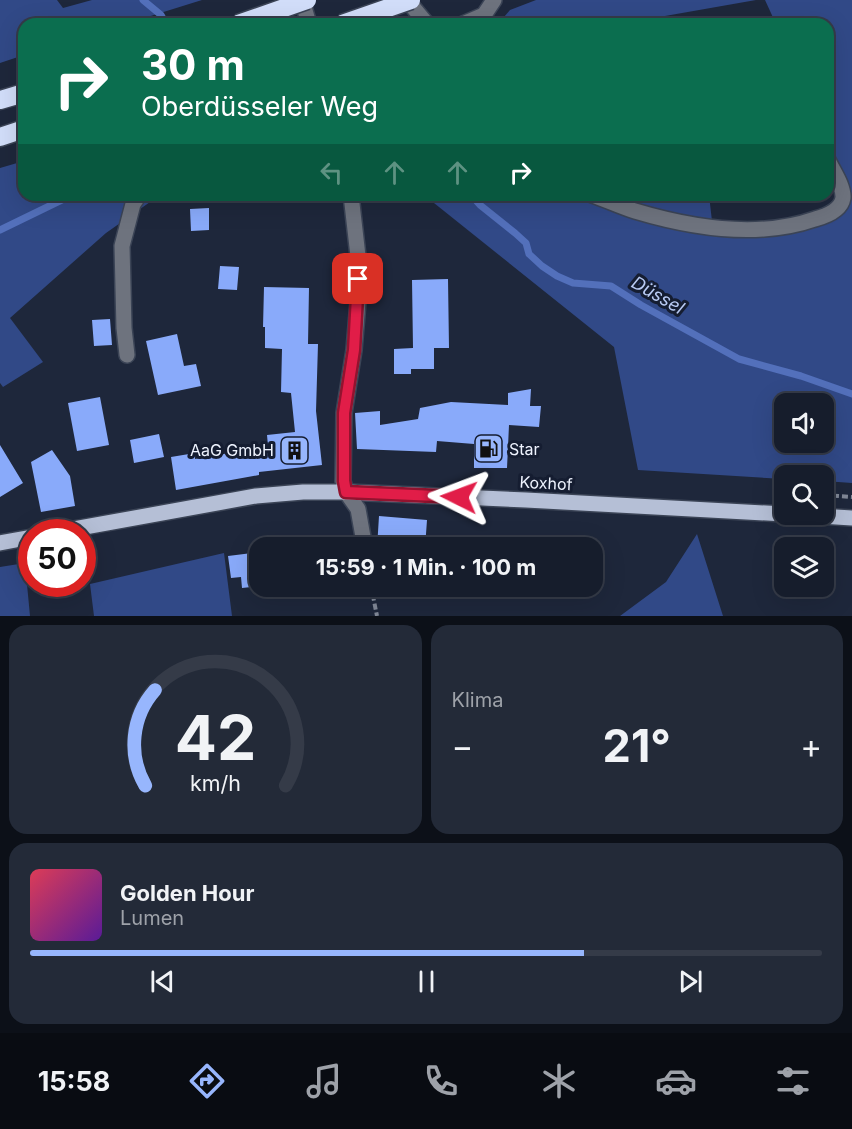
<!DOCTYPE html>
<html lang="de">
<head>
<meta charset="utf-8">
<style>
	:root { --surface:#161d2c; --page:#232a38; --text:#f1f3f6; --muted:#9ea2a9; --line:#353b48; --accent:#97b6fd }
	body { margin:0; font-family:Inter,sans-serif; background:var(--page); color:var(--text); height:100vh; display:flex; flex-direction:column; font-size:22px; white-space:nowrap }
	* { box-sizing:border-box; margin:0 }
	p { font-size:20px; color:var(--muted) }
	.icon { flex:none; width:33px; height:33px; fill:none; stroke:currentColor; stroke-width:2; stroke-linecap:round; stroke-linejoin:round }
	.map { position:relative; height:616px; overflow:hidden }
	.side { display:flex; flex-direction:column; gap:9px; padding:9px; background:#0c1018; flex:1 }
	.side>* { flex:none }
	.top-card { position:absolute; left:18px; top:18px; width:816px; height:183px; border-radius:18px; box-shadow:0 6px 24px #0002,0 0 0 2px var(--line); background:#0b6e4f; color:#fff; overflow:hidden }
	.controls { position:absolute; left:774px; top:393px; display:grid; gap:12px }
	.controls a { display:grid; place-items:center; width:60px; height:60px; border-radius:12px; background:var(--surface); box-shadow:0 6px 24px #0002,0 0 0 2px var(--line); font-size:30px }
	.speed { position:absolute; left:18px; top:519px; display:flex; gap:12px; font-size:30px; font-weight:700; text-align:center }
	.speed>* { display:grid; place-content:center; width:78px; height:78px; border-radius:50%; background:var(--surface); box-shadow:0 6px 24px #0002,0 0 0 2px var(--line); line-height:1 }
	.speed .limit { border:9px solid #d22; background:#fff; color:#111 }
	.pin { position:absolute; display:grid; place-items:center; width:51px; height:51px; color:#fff; margin:-26px; border-radius:12px; box-shadow:0 3px 9px #0006 }
	.me { position:absolute; width:66px; margin:-33px; rotate:273deg; stroke-linejoin:round; filter:drop-shadow(0 0 4px #0008) }
	.turn { display:flex; align-items:center; gap:21px; height:126px; padding:0 24px; font-size:27px }
	.turn .icon { width:78px; height:78px; stroke-width:2.5 }
	.turn b { display:block; font-size:42px; line-height:51px }
	.lanes { display:flex; align-items:center; height:57px; padding:0 24px; background:#0003; justify-content:center; gap:30px; direction:ltr }
	.lanes .off { opacity:.35 }
	.big { font-size:45px; font-weight:700; line-height:1.1 }
	.side .tile { flex:1; display:flex; flex-direction:column; justify-content:center; gap:9px; min-width:0; padding:0 21px; border-radius:18px; background:var(--page) }
	.side .dial { align-items:center; gap:0 }
	.dial svg { height:156px; overflow:visible; fill:none; stroke:var(--line); stroke-width:7; stroke-linecap:round; text-anchor:middle }
	.dial text { fill:var(--text); stroke:none }
	.song { display:flex; align-items:center; gap:18px }
	.cover { width:72px; height:72px; border-radius:9px; background:linear-gradient(135deg,hsl(350 70% 55%),hsl(270 70% 35%)) }
	.played { height:6px; border-radius:3px; background:linear-gradient(90deg,var(--accent) 70%,var(--line) 70%) }
	.keys { display:flex; justify-content:space-around; direction:ltr }
	.heat { display:flex; justify-content:space-between; align-items:center; font-size:33px; direction:ltr }
	.side .tiles { flex:1; display:grid; gap:9px; grid-template-columns:1fr 1fr }
	.tile:last-child { grid-column:span 2 }
	.trip { position:absolute; left:249px; top:537px; width:354px; height:60px; border-radius:18px; background:var(--surface); box-shadow:0 6px 24px #0002,0 0 0 2px var(--line); font-weight:700; line-height:60px; text-align:center }
	.menu { display:flex; height:96px; justify-content:space-around; align-items:center; background:#090c12; color:var(--muted) }
	.menu .icon { width:42px; height:42px }
	.menu .active { color:var(--accent) }
	.menu b { font-size:27px; color:var(--text) }
	.map>svg:first-child { display:block }
</style>
</head>
<body>
<div class="map">
<svg width="852" height="616" viewBox="0 0 852 616">
	<rect width="100%" height="100%" fill="#1e273b"/>
	<path fill="#314987" fill-rule="evenodd" d="M0,0H57L63,8L92,0H202L125,24H24V55L0,63Z
		M536,0H756L665,16L668,24H498L510,10Z
		M765,0H852V483L824,481V476H784V479L638,470L614,347L424,195H709L712,221H782L825,209L847,208L850,193L828,143V24H776ZM784,404H824V442H784Z
		M24,161V195H160L106,233L10,318L43,362L3,387L0,383V168Z
		M697,534L723,616H620L666,582Z
		M224,553L232,616H94L90,584Z
		M25,563L30,616H0V567Z"/>
	<g fill="none" stroke-linecap="round" stroke-linejoin="round">
		<path stroke="#5370bb" stroke-width="7" d="M143,0L161,15L166,24
			M471,195L480,205L515,233L526,243L529,254L542,266L557,276L573,283L611,286L641,305L739,359L801,376L852,394
			M0,230L72,195"/>
	</g>
	<path fill="#89aafa" d="M209,208V230L191,231L190,209Z
		M220,266L239,267L237,290L218,289Z
		M448,279L449,348H434V369H411V374H394V349L413,348L412,280Z
		M264,287L309,288L308,344H318L316,411L322,465L259,472V475L176,490L171,457L195,453V459L268,446L267,435L295,432L291,393L281,392L282,349L265,348V327H263Z
		M110,319L112,345L94,346L92,320Z
		M177,334L184,366L196,364L201,386L158,395L146,341Z
		M531,389L530,406H541L539,427L509,425L507,468H474V444L437,441L436,452L357,449L355,413L380,411V425L418,419L420,408L451,402L508,405V393Z
		M100,397L109,445L77,451L68,403Z
		M159,434L164,457L134,463L130,440Z
		M0,445L23,483L0,497Z
		M52,450L70,476L75,506L41,512L31,462Z
		M379,516L427,520L425,548H377Z
		M260,552V586L242,588L241,577L231,578L228,556Z"/>
	<g fill="none" stroke-linecap="round" stroke-linejoin="round">
		<defs>
			<path id="minor" d="M302,0L309,24
				M407,0L427,24
				M463,24L484,15L494,0
				M351,195L358,256V302L354,350L344,413L343,481L346,492L358,509L365,548
				M592,195C607,200 621,207 635,211C692,228 758,239 815,219C826,216 841,210 843,198C844,186 833,171 828,160
				M127,355L124,328L122,246L133,204L139,195"/>
			<path id="major" d="M789,514L852,518
				M57,532L256,496L303,492H346L526,500L784,514
				M0,543L32,537"/>
			<path id="highway" d="M0,100L24,93
				M0,137L24,129"/>
		</defs>
		<use href="#minor" stroke="#3b4456" stroke-width="18"/>
		<use href="#major" stroke="#3b4456" stroke-width="18"/>
		<use href="#highway" stroke="#3b4456" stroke-width="21"/>
		<path stroke="#818897" stroke-width="4" stroke-dasharray="6 3" stroke-linecap="butt" d="M824,495L852,497
			M371,586L377,616"/>
		<use href="#minor" stroke="#6e737e" stroke-width="15"/>
		<use href="#major" stroke="#b5bfd6" stroke-width="15"/>
		<use href="#highway" stroke="#d1ddf9" stroke-width="18"/>
		<defs>
			<path id="highway-bridge" d="M238,24L307,0
				M342,24L411,0"/>
		</defs>
		<use href="#highway-bridge" stroke="#3b4456" stroke-width="21" stroke-linecap="butt"/>
		<use href="#highway-bridge" stroke="#d1ddf9" stroke-width="18"/>
	</g>
	<g fill="none" stroke-linecap="round" stroke-linejoin="round">
		<defs>
			<path id="route" d="M358,279L354,350L344,413V481L346,492L459,497"/>
		</defs>
		<use href="#route" stroke="#92132f" stroke-width="15"/>
		<use href="#route" stroke="#e11d48" stroke-width="10"/>
	</g>
	<defs>
		<symbol id="fuel-square" viewBox="-11 -11 22 22"><rect x="-9" y="-9" width="18" height="18" rx="4" fill="#97b6fd" stroke="#151d31"/><path d="M-5.5-6h7V0h2V4h1.3V-2.5L3-4.5l.8-.8L6-3V5H2.5V1h-1V6h-7ZM-4.2-4.7v3.2H.2V-4.7Z" fill="#111"/></symbol>
		<symbol id="building-square" viewBox="-11 -11 22 22"><rect x="-9" y="-9" width="18" height="18" rx="4" fill="#97b6fd" stroke="#151d31"/><path d="M-4-6H4V6H1V3H-1V6H-4ZM-2.5-4.3h1.7v1.8h-1.7ZM.8-4.3h1.7v1.8H.8ZM-2.5-1h1.7V.8h-1.7ZM.8-1h1.7V.8H.8Z" fill="#111"/></symbol>
	</defs>
	<g fill-rule="evenodd">
		<use href="#fuel-square" x="472" y="432" width="33" height="33"/>
		<use href="#building-square" x="278" y="434" width="33" height="33"/>
	</g>
	<g text-anchor="middle" dominant-baseline="central" stroke-width="6" stroke-linejoin="round" paint-order="stroke">
		<g font-size="16" fill="#eef3fe" stroke="#151d31" text-anchor="start">
			<text x="509" y="449">Star</text>
			<text x="274" y="450" text-anchor="end">AaG GmbH</text>
		</g>
		<g font-size="16" fill="#eef3fe" stroke="#151d31">
			<text transform="translate(546 483) rotate(3)">Koxhof</text>
		</g>
		<g font-size="18" font-style="italic" fill="#b9cbf4" stroke="#151d31">
			<text transform="translate(658 295) rotate(30)">Düssel</text>
		</g>
	</g>
</svg>
<div class="controls">
<a><svg class="icon" aria-label="sound" viewBox="0 0 24 24"><path d="M4 9h4l5-4v14l-5-4H4zM17 9q2 3 0 6"/></svg></a>
<a><svg class="icon" aria-label="search" viewBox="0 0 24 24"><circle cx="10" cy="10" r="6"/><path d="M15 15l6 6"/></svg></a>
<a><svg class="icon" aria-label="layers" viewBox="0 0 24 24"><path d="M12 4l9 5-9 5-9-5zM3 14l9 5 9-5"/></svg></a>
</div>
<div class="speed"><div class="limit">50</div></div>
<div class="pin" style="left:358px;top:279px;background:#d93025"><svg class="icon" aria-label="arrive" viewBox="0 0 24 24"><path d="M6 21V4h12l-3 4 3 4H6"/></svg></div>
<svg class="me" style="left:459px;top:497px" viewBox="-20 -20 40 40"><path d="M0-17L14 15 0 8-14 15z" fill="#e11d48" stroke="#fff" stroke-width="4"/></svg>
<div class="trip">15:59 · 1 Min. · 100 m</div>
<div class="top-card">
<div class="turn"><svg class="icon" aria-label="right" viewBox="0 0 24 24"><path d="M7 20v-9h11M14 6l5 5-5 5"/></svg><div><b>30 m</b>Oberdüsseler Weg</div></div>
<div class="lanes"><svg class="icon off" aria-label="left" viewBox="0 0 24 24"><path d="M17 20v-9H6M10 6l-5 5 5 5"/></svg><svg class="icon off" aria-label="ahead" viewBox="0 0 24 24"><path d="M12 20V5M6 11l6-6 6 6"/></svg><svg class="icon off" aria-label="ahead" viewBox="0 0 24 24"><path d="M12 20V5M6 11l6-6 6 6"/></svg><svg class="icon" aria-label="right" viewBox="0 0 24 24"><path d="M7 20v-9h11M14 6l5 5-5 5"/></svg></div>
</div>
</div>
<section class="side">
<div class="tiles">
<div class="tile dial"><svg viewBox="0 0 100 80">
<path d="M14 69A42 42 0 1 1 86 69"/>
<path d="M14 69A42 42 0 0 1 19 20" stroke="#97b6fd"/>
<text x="50" y="56" font-size="32" font-weight="700">42</text>
<text x="50" y="72" font-size="11">km/h</text>
</svg></div>
<div class="tile"><p>Klima</p>
<div class="heat"><a>−</a><b class="big">21°</b><a>+</a></div>
</div>
<div class="tile">
<div class="song"><i class="cover"></i><div><b>Golden Hour</b><p>Lumen</p></div></div>
<div class="played"></div>
<div class="keys"><svg class="icon" aria-label="previous" viewBox="0 0 24 24"><path d="M18 5L8 12l10 7zM5 5v14"/></svg><svg class="icon" aria-label="pause" viewBox="0 0 24 24"><path d="M8 5v14M16 5v14"/></svg><svg class="icon" aria-label="next" viewBox="0 0 24 24"><path d="M6 5l10 7-10 7zM19 5v14"/></svg></div>
</div>
</div>
</section>
<nav class="menu">
<b>15:58</b>
<svg class="icon active" aria-label="directions" viewBox="0 0 24 24"><path d="M12 3l9 9-9 9-9-9zM9 14v-3h6M13 9l2 2-2 2"/></svg>
<svg class="icon" aria-label="music" viewBox="0 0 24 24"><path d="M9 18V5l10-2v13"/><circle cx="6" cy="18" r="3"/><circle cx="16" cy="16" r="3"/></svg>
<svg class="icon" aria-label="phone" viewBox="0 0 24 24"><path d="M5 4h4l2 5-3 2q2 4 5 5l2-3 5 2v4C11 20 4 13 5 4z"/></svg>
<svg class="icon" aria-label="climate" viewBox="0 0 24 24"><path d="M12 3v18M4 7l16 10M4 17L20 7"/></svg>
<svg class="icon" aria-label="car" viewBox="0 0 24 24"><path d="M5 17H2v-5l4-1 3-4h7l3 4 3 1v5h-3M9 17h6M6 11h13"/><circle cx="7" cy="17" r="2"/><circle cx="17" cy="17" r="2"/></svg>
<svg class="icon" aria-label="filters" viewBox="0 0 24 24"><path d="M4 7h16M4 17h16"/><circle cx="9" cy="7" r="2"/><circle cx="15" cy="17" r="2"/></svg>
</nav>
</body>
</html>
